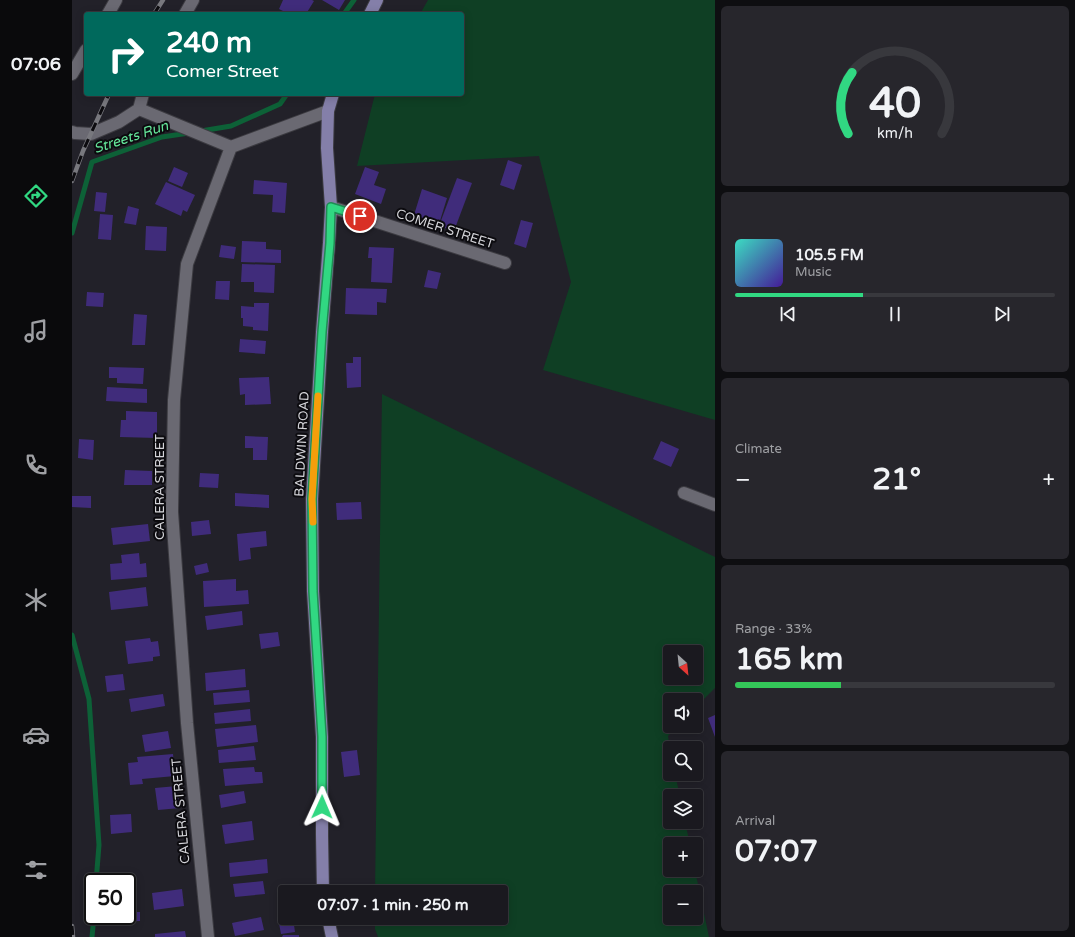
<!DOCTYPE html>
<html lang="en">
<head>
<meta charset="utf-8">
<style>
	:root { --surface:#1a191f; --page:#27262c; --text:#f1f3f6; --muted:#9fa0a4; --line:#38383d; --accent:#31d882 }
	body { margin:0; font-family:"Varela Round",sans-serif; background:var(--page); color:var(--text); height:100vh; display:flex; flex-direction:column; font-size:15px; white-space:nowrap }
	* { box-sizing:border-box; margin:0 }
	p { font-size:13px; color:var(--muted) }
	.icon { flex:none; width:22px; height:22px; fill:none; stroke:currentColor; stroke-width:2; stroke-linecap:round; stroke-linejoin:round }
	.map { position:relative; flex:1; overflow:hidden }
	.panel { display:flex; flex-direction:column; gap:6px; padding:6px; background:#0e0e11; width:360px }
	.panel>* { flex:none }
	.top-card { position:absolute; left:12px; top:12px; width:380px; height:84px; border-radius:4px; box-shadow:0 2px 10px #0003,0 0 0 1px var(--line); background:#00695c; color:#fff; overflow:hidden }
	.needle { width:26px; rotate:153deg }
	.fabs { position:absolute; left:591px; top:645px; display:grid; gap:8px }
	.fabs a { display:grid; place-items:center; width:40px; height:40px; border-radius:4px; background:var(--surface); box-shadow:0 2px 10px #0003,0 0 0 1px var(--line); font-size:20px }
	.speed { position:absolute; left:12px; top:873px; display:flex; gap:8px; font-size:20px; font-weight:700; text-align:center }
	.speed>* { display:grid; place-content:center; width:52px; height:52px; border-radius:50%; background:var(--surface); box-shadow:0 2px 10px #0003,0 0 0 1px var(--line); line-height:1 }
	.speed .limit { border:2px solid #111; border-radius:6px; background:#fff; color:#111 }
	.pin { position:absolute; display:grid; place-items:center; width:34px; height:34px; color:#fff; margin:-17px; border:2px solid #fff; border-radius:50%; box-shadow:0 1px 4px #0007 }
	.me { position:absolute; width:44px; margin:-22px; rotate:1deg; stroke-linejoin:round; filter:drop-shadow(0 0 3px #0008) }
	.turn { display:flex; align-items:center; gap:14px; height:84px; padding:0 16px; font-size:18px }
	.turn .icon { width:52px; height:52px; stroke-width:2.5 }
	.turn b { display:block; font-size:28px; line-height:34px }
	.big { font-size:30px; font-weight:700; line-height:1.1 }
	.panel .tile { flex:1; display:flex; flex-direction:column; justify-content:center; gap:6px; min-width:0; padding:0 14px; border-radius:6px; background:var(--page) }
	.panel .dial { align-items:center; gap:0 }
	.dial svg { height:104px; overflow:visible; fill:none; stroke:var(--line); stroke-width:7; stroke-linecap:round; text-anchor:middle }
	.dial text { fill:var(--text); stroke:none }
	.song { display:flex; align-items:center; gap:12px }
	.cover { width:48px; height:48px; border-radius:6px; background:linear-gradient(135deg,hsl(170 70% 55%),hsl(260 70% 35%)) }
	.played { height:4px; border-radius:2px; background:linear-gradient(90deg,var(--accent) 40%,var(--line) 40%) }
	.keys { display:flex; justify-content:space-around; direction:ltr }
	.heat { display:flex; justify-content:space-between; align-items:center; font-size:22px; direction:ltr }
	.charge { height:6px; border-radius:3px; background:linear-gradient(90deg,#34c759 33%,var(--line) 0) }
	.trip { position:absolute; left:206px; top:885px; width:230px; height:40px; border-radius:4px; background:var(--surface); box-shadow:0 2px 10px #0003,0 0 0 1px var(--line); font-weight:700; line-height:40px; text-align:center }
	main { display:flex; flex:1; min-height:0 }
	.tabs { display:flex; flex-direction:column; width:72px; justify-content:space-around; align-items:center; background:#0a0a0c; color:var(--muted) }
	.tabs .icon { width:28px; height:28px }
	.tabs .selected { color:var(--accent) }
	.tabs b { font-size:18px; color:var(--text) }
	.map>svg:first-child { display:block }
</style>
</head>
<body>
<main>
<nav class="tabs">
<b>07:06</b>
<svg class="icon selected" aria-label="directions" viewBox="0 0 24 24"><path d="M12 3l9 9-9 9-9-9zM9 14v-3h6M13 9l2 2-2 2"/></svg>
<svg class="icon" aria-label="music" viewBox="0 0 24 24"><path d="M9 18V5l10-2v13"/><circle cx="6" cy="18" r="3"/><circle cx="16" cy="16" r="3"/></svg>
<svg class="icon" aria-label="phone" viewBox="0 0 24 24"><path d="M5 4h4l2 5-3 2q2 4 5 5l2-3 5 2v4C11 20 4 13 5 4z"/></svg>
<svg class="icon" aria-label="climate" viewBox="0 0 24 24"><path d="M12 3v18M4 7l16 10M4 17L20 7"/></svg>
<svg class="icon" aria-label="car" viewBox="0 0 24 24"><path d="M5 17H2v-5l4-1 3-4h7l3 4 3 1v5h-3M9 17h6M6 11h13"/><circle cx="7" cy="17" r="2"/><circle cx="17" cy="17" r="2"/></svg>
<svg class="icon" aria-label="filters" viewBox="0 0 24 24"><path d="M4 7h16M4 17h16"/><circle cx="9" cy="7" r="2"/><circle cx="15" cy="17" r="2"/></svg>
</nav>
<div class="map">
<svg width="643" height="937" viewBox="0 0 643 937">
	<rect width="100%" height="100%" fill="#222129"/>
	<path fill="#0f3f24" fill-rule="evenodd" d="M356,0H643V420L471,370L499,282L467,156L285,166L303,94H390V14H348Z
		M310,394L643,557V688L624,707V700H598V726H605L596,736L598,748V774H603L608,796H598V822H613L618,844H598V870H623L637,937H306L303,929V918H429V892H303ZM598,652H624V678H598ZM598,892H624V918H598Z"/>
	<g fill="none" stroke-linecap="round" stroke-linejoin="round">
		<path stroke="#0d6137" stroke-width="5" d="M272,14L282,0
			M129,131L159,126L208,104L215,94
			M0,233L20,162L90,137L117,133
			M0,635L17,699L27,845L24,882
			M20,937L22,916"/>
	</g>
	<path fill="#402c7b" d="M211,0H240L242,1L234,14H217L207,9Z
		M250,0H273L267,10Z
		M436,160L450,165L442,190L428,185Z
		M102,167L116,173L110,187L96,181Z
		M293,167L307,172L302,185L314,189L309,204L283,194Z
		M385,178L400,183L382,231L367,226Z
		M182,180L215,183L213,213L200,212L201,195L181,194Z
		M94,182L123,195L115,212L111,210L109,216L83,204Z
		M350,189L375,198L367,224L342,215Z
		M24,192L35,193L33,212L22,211Z
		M56,206L67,209L64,225L52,223Z
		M28,214L41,215L39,240L26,239Z
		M449,220L461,223L454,248L442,244Z
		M74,226L95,227L94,251L73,250Z
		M170,241L194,242V249L209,250V263L169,262Z
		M149,245L164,247L162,259L147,257Z
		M297,247L322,248L320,283L299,282L300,258H296Z
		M170,264L203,265L202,293L182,292V282H169Z
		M356,270L369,273L365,289L352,287Z
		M144,281H158L157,300L143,299Z
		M274,288L315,289L314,303L305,302V315L273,314Z
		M15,292L32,293L31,307L14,306Z
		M182,303H197L196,331L181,330V327L171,326V318H169V306L182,307Z
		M62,314L75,315L73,345H60Z
		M168,339L194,341L193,354L167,352Z
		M281,357H289V387L275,388L274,363H281Z
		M37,367L72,368L71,384L45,383V378H37Z
		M197,377L199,404L173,405V394L168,395L167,378Z
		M35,387L75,389V403L34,401Z
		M54,411L85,412V438L48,437L49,420H54Z
		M173,436L196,437L195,460H181V448H173Z
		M7,439L22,440L21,460L6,458Z
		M589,441L607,449L599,467L581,459Z
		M53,470L80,471V485H52Z
		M128,473L147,474L146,488L127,487Z
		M163,493L197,495V508L163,506Z
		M0,496H19V508L0,507Z
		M289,502L290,519L265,520L264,503Z
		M137,520L139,534L120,536L119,522Z
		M76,524L78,541L41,545L39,528Z
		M194,531L195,546L178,548L179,559L167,561L165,534Z
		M67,553L68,564L74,563L75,577L39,580L38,564L50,563L49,555Z
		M135,563L137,572L124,575L122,566Z
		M164,579V591L176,590L177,604L132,607L131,581Z
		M74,587L76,606L39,610L37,592Z
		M170,611L171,625L135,630L133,616Z
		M206,632L208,646L189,649L187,634Z
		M78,638L79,642L86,641L88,656L81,657V661L56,664L53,641Z
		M173,669L174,687L134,691L133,673Z
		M51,674L53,690L35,692L33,676Z
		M177,690L178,702L142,705L141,693Z
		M91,694L93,706L59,712L57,699Z
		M178,709L179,721L143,724L142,713Z
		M643,715V737L636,718Z
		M184,725L186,742L145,747L143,729Z
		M96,731L99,748L73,752L70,735Z
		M182,746L184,760L147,763L146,750Z
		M285,750L288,775L272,777L269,752Z
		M101,754L103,776L70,779L71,784L58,785L56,763L66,762L65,757Z
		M182,767L183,772H190L191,783L153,786L151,769Z
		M105,786L108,808L86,810L83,788Z
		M172,791L174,803L149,808L147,795Z
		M59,814L60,832L39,834L38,815Z
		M180,821L182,840L153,844L150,825Z
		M195,859L196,873L158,877L157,863Z
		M191,881L193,894L163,897L161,884Z
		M110,889L112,906L82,910L80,893Z
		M55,912H68V921L43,922L42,916H55Z
		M189,917L192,930L163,936L160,923Z
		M213,917L221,918L223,932L209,934L206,918Z
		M113,931L114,937H83V934Z
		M211,935H227V937H210Z"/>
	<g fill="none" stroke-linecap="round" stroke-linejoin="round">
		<defs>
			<path id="minor" d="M36,14L44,0
				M113,14L121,0
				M0,74L14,50
				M67,109L159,147
				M67,109L71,94
				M0,132L3,133L19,134L47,122L67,109
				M259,207L433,263
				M612,493L643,505
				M136,937L115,723L100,512L102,400L115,264L159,147L256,111"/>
			<path id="major" d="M298,14L305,0
				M251,892L250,835V737L246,671L241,591L240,499L250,332L257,243L259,207L255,148L256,111L261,94
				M256,918L260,937"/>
		</defs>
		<use href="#minor" stroke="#3c3b41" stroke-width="14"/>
		<use href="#major" stroke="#3c3b41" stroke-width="14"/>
		<use href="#minor" stroke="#6a6972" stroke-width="12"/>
		<use href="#major" stroke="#847fa9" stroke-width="12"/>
		<defs>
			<path id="rail" d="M82,14L91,0
				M0,181L11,151L37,94
				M0,926L1,937"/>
		</defs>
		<use href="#rail" stroke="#78787e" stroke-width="4.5"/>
		<use href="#rail" stroke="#0c0b0f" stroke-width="3" stroke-dasharray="9" stroke-linecap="butt"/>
	</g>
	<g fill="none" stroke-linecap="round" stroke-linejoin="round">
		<defs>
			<path id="route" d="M250,807V737L246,671L241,591L240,499L250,332L258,243L259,207L288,216"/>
		</defs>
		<use href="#route" stroke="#208c54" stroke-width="10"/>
		<use href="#route" stroke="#31d882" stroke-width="7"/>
		<path stroke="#f59e0b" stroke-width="7" d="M241,522L240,499L246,396"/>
	</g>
	<g text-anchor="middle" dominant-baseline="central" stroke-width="4" stroke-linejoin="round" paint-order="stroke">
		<g font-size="13" fill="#d4d4d9" stroke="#0c0b0f">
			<text transform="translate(373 229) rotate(18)">COMER STREET</text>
			<text transform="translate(230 444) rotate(-87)">BALDWIN ROAD</text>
			<text transform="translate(88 487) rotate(-90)">CALERA STREET</text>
			<text transform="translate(109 811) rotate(-95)">CALERA STREET</text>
		</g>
		<g font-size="14" font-style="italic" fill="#65e69a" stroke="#0c0b0f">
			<text transform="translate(59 137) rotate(-18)">Streets Run</text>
		</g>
	</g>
</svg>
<div class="fabs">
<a><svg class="needle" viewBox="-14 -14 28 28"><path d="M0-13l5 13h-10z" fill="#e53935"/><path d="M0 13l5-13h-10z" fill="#9fa0a4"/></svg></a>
<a><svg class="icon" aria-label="sound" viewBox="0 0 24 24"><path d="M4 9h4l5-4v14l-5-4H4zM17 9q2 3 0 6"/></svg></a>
<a><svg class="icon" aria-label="search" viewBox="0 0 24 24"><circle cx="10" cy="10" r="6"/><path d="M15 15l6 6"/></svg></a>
<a><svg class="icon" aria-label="layers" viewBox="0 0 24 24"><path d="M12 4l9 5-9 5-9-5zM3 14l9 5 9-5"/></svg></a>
<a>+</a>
<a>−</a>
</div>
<div class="speed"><div class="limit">50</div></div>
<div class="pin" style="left:288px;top:216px;background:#d93025"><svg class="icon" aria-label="arrive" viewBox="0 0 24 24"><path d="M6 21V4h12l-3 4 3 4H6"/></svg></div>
<svg class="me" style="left:250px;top:807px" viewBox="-20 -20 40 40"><path d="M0-17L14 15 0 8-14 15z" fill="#31d882" stroke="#fff" stroke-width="4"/></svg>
<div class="trip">07:07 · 1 min · 250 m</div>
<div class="top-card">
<div class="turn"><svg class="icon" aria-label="right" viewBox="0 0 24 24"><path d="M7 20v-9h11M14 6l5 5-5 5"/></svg><div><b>240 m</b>Comer Street</div></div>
</div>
</div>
<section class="panel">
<div class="tile dial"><svg viewBox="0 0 100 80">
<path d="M14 69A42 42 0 1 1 86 69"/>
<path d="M14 69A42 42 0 0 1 17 22" stroke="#31d882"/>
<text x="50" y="56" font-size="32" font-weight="700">40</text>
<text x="50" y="72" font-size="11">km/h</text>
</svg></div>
<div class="tile">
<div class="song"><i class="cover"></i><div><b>105.5 FM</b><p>Music</p></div></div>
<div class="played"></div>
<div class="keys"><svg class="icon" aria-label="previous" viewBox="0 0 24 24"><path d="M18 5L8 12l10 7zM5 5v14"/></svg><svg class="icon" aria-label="pause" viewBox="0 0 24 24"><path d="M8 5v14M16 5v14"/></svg><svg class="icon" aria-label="next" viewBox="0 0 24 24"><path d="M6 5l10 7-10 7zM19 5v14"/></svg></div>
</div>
<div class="tile"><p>Climate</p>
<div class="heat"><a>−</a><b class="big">21°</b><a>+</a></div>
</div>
<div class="tile"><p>Range · 33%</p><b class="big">165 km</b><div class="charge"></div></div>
<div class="tile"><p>Arrival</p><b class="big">07:07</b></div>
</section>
</main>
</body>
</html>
